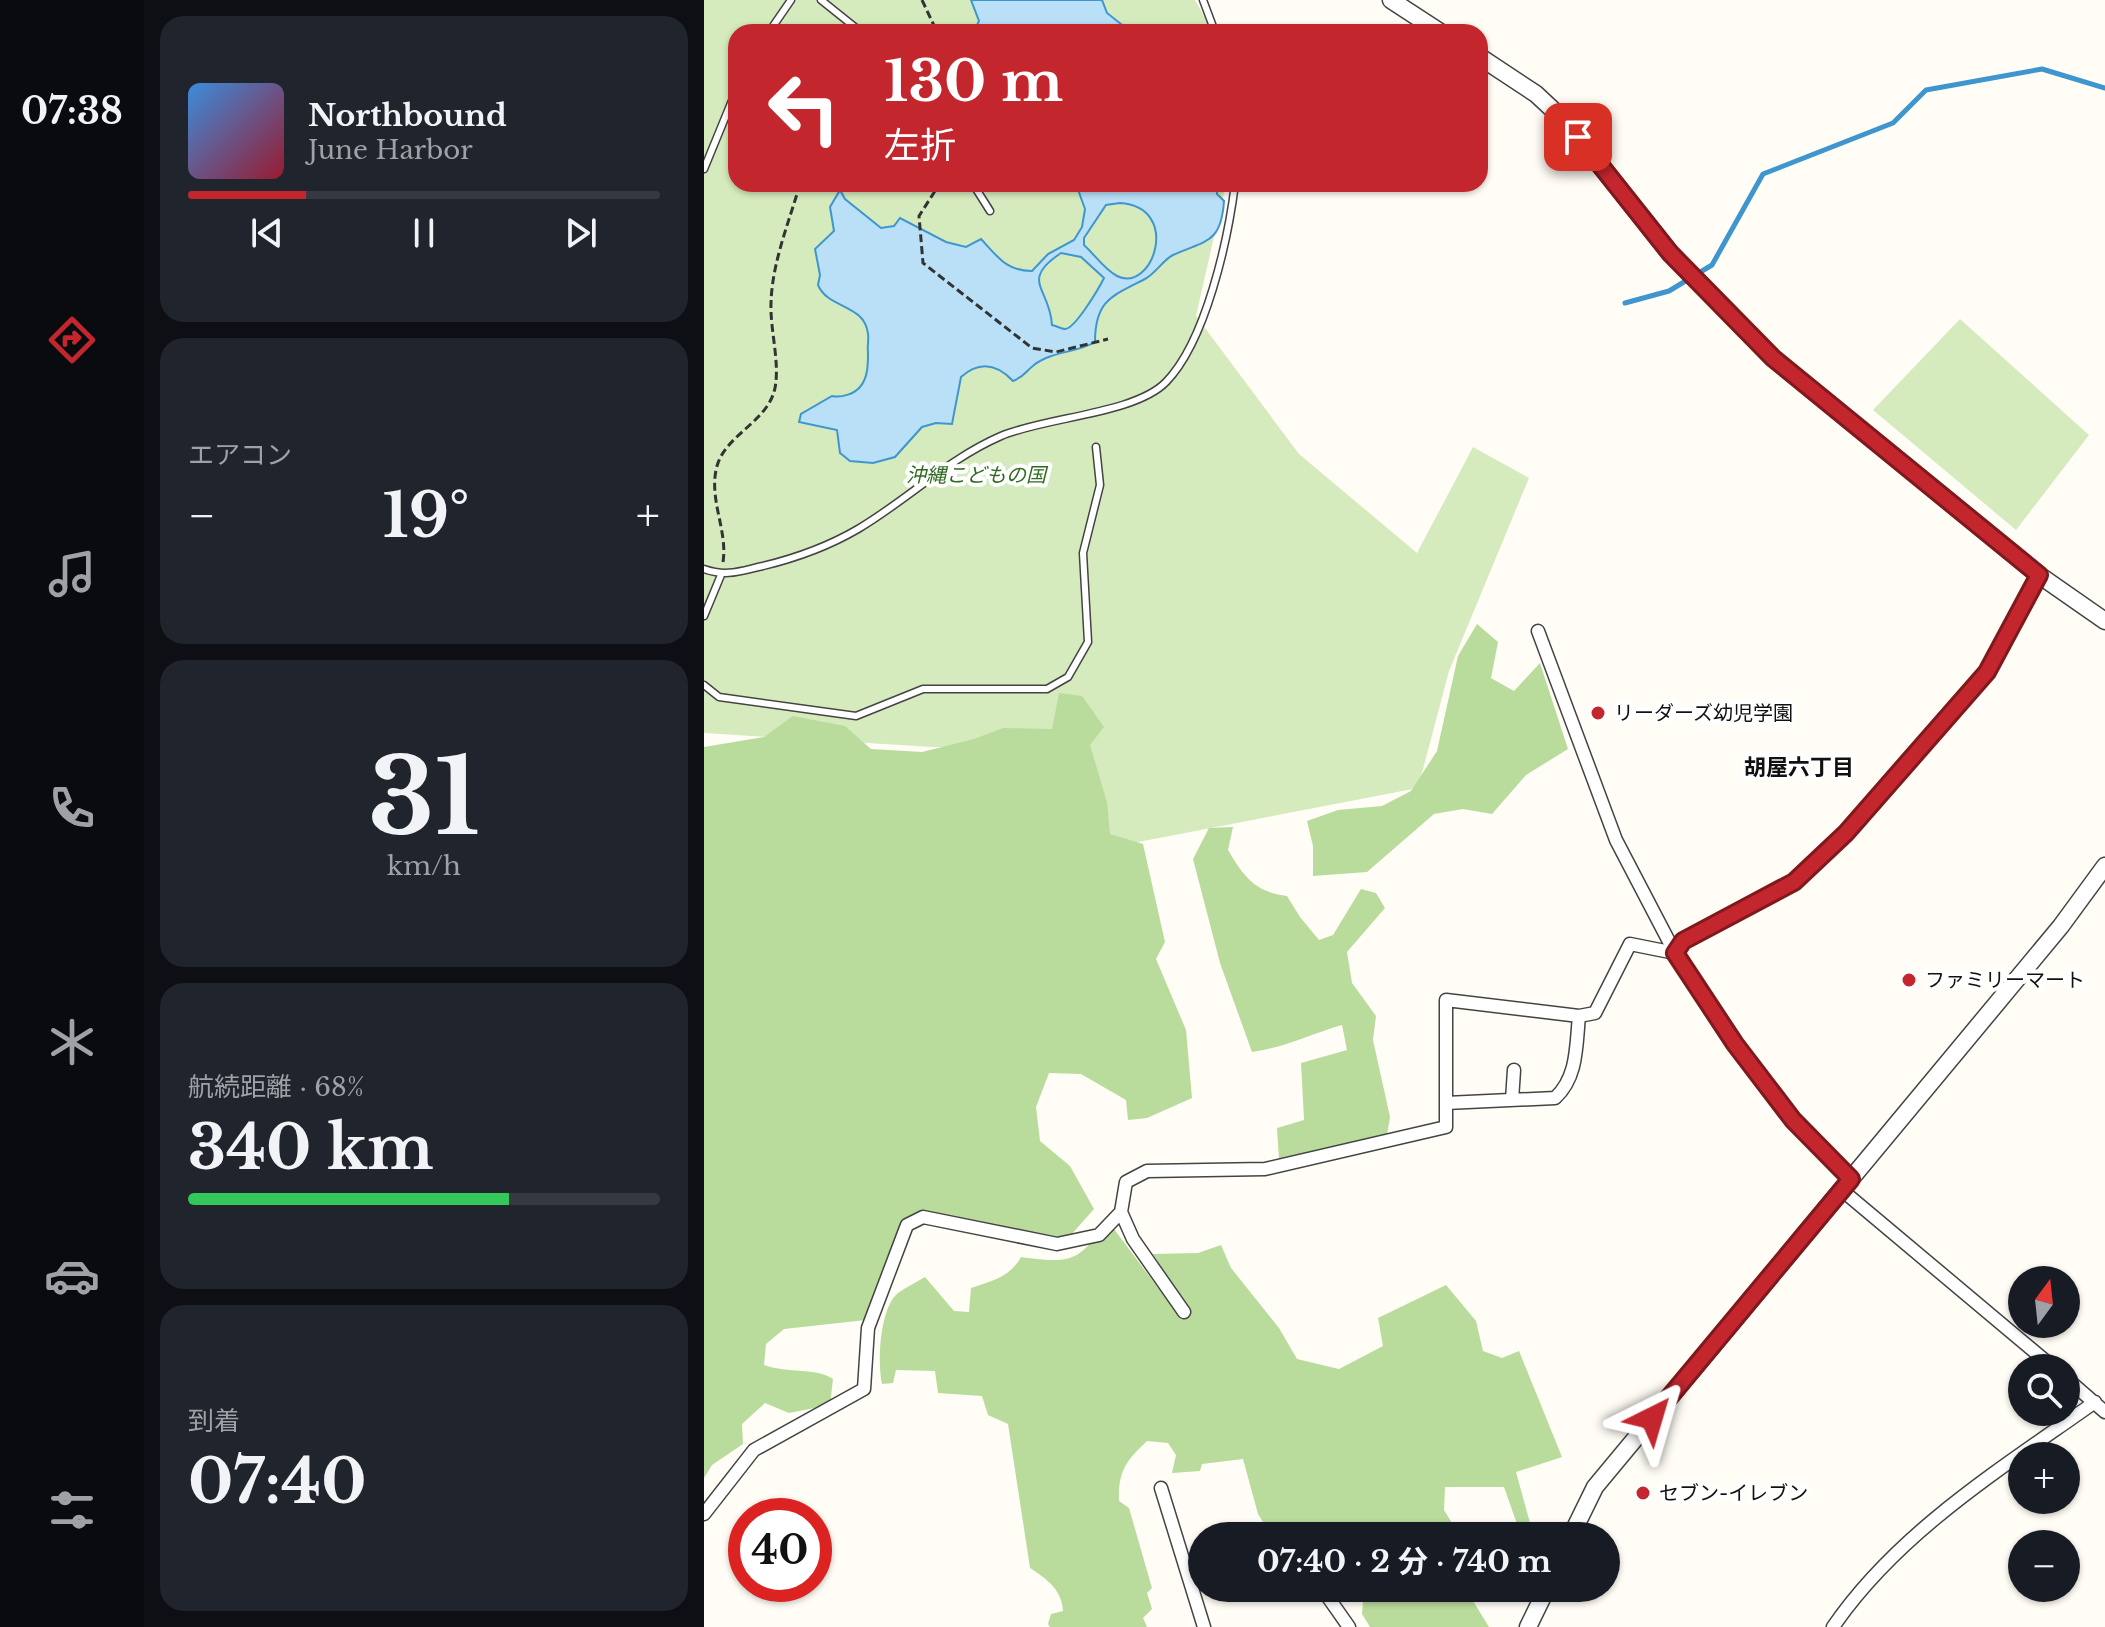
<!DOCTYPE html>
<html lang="ja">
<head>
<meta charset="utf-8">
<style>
	:root { --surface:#171b24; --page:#20242c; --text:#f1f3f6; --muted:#9ea1a6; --line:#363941; --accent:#c4262e }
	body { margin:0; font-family:"Libre Baskerville","Noto Sans JP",serif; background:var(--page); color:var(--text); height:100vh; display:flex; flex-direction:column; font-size:30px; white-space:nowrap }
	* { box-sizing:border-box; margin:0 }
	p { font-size:26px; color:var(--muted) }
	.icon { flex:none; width:44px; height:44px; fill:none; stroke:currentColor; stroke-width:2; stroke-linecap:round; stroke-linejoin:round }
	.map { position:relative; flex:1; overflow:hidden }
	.side { display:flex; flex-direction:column; gap:16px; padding:16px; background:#0d0f14; width:560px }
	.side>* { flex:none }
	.guide { position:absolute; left:24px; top:24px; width:760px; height:168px; border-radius:24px; box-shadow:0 2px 6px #0004; background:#c4262e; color:#fff; overflow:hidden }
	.needle { width:52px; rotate:15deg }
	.tools { position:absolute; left:1304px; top:1266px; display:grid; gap:16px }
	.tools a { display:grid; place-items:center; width:72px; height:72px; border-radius:50%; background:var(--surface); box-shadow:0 2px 6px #0004; font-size:40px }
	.speed { position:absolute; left:24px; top:1498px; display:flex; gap:16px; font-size:40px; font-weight:700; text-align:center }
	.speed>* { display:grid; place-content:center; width:104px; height:104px; border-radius:50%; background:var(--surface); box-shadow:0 2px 6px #0004; line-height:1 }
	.speed .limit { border:12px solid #d22; background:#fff; color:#111 }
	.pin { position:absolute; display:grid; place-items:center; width:68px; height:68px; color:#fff; margin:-34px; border-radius:16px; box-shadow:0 4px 12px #0006 }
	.me { position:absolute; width:88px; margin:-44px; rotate:40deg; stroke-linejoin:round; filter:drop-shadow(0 0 6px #0008) }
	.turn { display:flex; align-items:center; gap:28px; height:168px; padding:0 24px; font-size:36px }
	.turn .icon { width:104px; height:104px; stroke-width:2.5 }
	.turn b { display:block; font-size:56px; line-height:68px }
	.big { font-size:60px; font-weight:700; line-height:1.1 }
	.side .widget { flex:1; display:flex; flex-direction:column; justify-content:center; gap:12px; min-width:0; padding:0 28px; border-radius:24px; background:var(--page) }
	.side .dial { align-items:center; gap:0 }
	.dial b { font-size:104px; line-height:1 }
	.song { display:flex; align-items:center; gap:24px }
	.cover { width:96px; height:96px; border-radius:12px; background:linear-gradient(135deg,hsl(210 70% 55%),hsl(350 70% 35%)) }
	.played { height:8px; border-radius:4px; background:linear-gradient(90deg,var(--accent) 25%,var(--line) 25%) }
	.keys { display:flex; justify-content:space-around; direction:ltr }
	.heat { display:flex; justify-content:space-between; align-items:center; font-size:44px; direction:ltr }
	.charge { height:12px; border-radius:6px; background:linear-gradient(90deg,#34c759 68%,var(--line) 0) }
	.trip { position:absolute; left:484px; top:1522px; width:432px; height:80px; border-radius:40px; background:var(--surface); box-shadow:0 2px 6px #0004; font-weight:700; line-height:80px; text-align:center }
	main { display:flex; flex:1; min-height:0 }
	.tab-bar { display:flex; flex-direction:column; width:144px; justify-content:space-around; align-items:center; background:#090b0e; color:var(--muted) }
	.tab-bar .icon { width:56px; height:56px }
	.tab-bar .active { color:var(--accent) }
	.tab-bar b { font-size:36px; color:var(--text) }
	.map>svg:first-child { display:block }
</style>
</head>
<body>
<main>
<nav class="tab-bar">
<b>07:38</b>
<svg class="icon active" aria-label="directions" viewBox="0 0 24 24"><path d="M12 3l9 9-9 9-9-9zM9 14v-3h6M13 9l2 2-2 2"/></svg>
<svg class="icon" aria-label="music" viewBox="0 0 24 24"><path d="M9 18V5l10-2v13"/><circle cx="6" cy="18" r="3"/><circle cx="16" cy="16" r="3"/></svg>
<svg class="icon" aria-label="phone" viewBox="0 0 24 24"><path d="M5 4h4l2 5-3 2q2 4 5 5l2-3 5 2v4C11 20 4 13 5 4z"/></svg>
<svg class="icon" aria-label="climate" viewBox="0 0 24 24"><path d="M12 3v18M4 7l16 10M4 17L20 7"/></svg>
<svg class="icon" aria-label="car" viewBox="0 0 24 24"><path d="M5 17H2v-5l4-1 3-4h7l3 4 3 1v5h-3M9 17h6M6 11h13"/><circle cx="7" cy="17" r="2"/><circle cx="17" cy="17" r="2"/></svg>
<svg class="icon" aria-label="filters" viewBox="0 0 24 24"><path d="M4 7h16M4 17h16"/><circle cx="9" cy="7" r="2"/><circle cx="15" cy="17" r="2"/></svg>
</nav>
<section class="side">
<div class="widget">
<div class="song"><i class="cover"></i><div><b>Northbound</b><p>June Harbor</p></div></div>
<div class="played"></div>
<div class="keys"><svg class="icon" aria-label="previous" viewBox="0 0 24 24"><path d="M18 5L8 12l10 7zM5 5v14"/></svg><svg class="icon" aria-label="pause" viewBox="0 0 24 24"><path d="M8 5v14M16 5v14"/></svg><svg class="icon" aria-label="next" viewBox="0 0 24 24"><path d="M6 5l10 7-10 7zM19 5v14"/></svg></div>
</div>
<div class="widget"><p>エアコン</p>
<div class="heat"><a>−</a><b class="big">19°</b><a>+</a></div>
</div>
<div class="widget dial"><b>31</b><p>km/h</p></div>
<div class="widget"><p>航続距離 · 68%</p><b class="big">340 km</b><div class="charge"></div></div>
<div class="widget"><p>到着</p><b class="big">07:40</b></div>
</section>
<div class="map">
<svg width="1401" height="1627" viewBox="0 0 1401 1627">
	<rect width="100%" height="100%" fill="#fffdf5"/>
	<path fill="#d5ebbd" d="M0,0H491L509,32H32V184H522L492,316L595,454L713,553L769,447L825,478L745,671L714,788L403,848L378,746L229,747L0,733Z
		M1256,319L1385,435L1312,530L1169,410Z"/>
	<path fill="#b9dc9c" d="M773,624L794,642L787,678L810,691L836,663L864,749L822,775L788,814L759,809L730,814L663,872L609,876V846L603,821L634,810L678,806L707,791L733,751L754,656Z
		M355,693L378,696L400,727L386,745L403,802L406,834L439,844L461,942L452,959L482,1030L488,1098L443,1118L424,1120L422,1100L377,1074L345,1073L332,1107L336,1141L366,1166L390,1209L358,1245C340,1243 320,1242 302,1238C255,1226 256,1207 200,1219L162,1320L80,1329L62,1344L60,1365C85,1374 111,1367 129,1379L126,1405L85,1413L61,1403L38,1424L39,1444L8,1465L0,1478V747L60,737L89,716L141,726L167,749L218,752L270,739L299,728L348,729Z
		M529,827L524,850C540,877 551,892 583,896L596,917L615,940L629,935L657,889L672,893L681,908L643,952L648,983L672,1016L669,1040L686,1117L683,1135L575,1159L573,1128L600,1120L597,1063L643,1050L638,1025C607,1034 579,1048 548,1052L516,963L489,859L505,828Z
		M404,1221L478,1320L486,1311L449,1254L494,1253L517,1245L527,1268L575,1328L593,1359L635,1369L679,1346L674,1318L742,1285L772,1321L779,1351L798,1358L815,1351L858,1457L812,1472L826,1523L813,1524L800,1487H741L740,1510L756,1536H568L554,1514L539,1459L498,1464L496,1471L468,1473L472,1455L464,1443L443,1441C422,1461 414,1471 415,1501L425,1508L448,1588L443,1593L448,1609L439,1618L443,1627H346L344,1624L347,1614L359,1611C358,1590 343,1579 326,1568L304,1424L284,1415L278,1396L234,1393L231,1371L192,1370L189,1383L178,1384C173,1362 176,1307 194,1293C202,1287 213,1282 221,1277L250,1311L265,1312L267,1288C288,1281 306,1277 317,1257C368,1264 374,1262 404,1221Z
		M660,1588H761L785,1627H666L658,1614Z"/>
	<path fill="#b9e0f7" stroke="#3f96cf" stroke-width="2" fill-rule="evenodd" d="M267,0H398L403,13L427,32H275L273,25L275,21Z
		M372,184H513V194L520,201C517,244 502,240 469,255C459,260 452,273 441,279C408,296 391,300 391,342C373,353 348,351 330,365C321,372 320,377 309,381C292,363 275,361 257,377L248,424L232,423L218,427L191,457L169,463L146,461L136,453L133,430L95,422L97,414L128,396C137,398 150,394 156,387C164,378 164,364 164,353C163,346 165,340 164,334C161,304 124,309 114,285L116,275L111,249L130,231L126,207L136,190L141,199L177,228L190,226L196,218L242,242L262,247L277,239C294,257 302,271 328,271L344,254L370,240L378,227L381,209ZM416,203C478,207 449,294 413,276C401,270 390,254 380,245V238L402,205ZM357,253L377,257L400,278C395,288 371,329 361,329C358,329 350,325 348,325C346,288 315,281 357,253Z"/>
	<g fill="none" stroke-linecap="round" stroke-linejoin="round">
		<path stroke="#3f96cf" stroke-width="5" d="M921,303L965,291L1008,265L1059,174L1189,123L1222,90L1338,69L1401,88"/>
		<defs>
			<path id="service" d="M117,0L157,32
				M499,0L511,32
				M65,32L87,0
				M0,169L32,91
				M269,184L286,211
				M0,569C23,577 36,571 59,566C92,558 125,546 154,529C203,500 244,459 297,436C341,417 431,414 462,382C502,341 524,240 531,184
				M0,616L17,575
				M0,685L15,697L152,716L219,689H343L364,677L384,642L379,553L396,485L392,447"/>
			<path id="minor" d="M834,631L912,840L971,953L1031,1044L1089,1120L1147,1179
				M971,953L979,941L1090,882L1142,833L1283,672L1335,575
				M808,1100L810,1070
				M742,1103L851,1098C874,1077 872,1045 875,1016
				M1139,1191L1350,1368
				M480,1312L429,1239L417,1212L422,1182L443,1171L561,1169L742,1127V1000L875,1016L891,1013L926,944L971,953
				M1362,1378L1401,1412
				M457,1488L500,1627
				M0,1514L50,1450L160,1389L164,1328L203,1225L219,1217L353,1244L395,1235L417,1212
				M619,1590L645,1627
				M1129,1627C1194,1532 1298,1468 1391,1402"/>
			<path id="tertiary" d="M687,0L736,32
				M776,57L832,94L862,122L966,253L1069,358L1335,575L1401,621
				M867,1536L891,1487L1357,926L1401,866
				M824,1627L843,1588"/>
		</defs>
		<use href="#service" stroke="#444" stroke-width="9"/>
		<use href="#minor" stroke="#444" stroke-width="15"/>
		<use href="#tertiary" stroke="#444" stroke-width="19"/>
		<path stroke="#333" stroke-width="3" stroke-dasharray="8 4" stroke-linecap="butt" d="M218,0L233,32
			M229,184L231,191L246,184
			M231,191L215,216L219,263L328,348L352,352L404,339
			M19,562C24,530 4,499 13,466C22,434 64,422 71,388C76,362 66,330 67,303C68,263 85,222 96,184"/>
		<use href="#service" stroke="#fff" stroke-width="6"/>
		<use href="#minor" stroke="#fff" stroke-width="12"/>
		<use href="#tertiary" stroke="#fff" stroke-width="16"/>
	</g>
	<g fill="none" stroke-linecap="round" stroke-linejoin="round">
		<defs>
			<path id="route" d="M874,137L966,253L1069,358L1335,575L1283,672L1142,833L1090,882L979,941L971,953L1031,1044L1089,1120L1147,1179L948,1418"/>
		</defs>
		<use href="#route" stroke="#7f191e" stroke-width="20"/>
		<use href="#route" stroke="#c4262e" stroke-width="14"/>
	</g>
	<g fill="#c4262e" stroke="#fff" stroke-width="3">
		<circle cx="894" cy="713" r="8"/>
		<circle cx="1205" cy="980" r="8"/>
		<circle cx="939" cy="1493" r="8"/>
	</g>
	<g text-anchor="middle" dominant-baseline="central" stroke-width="8" stroke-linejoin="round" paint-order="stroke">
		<g font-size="20" font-style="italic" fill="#2f6b1f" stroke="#fff">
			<text x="272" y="475">沖縄こどもの国</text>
		</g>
		<g font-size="20" fill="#111" stroke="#fff" text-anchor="start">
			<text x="910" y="713">リーダーズ幼児学園</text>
			<text x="1221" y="980">ファミリーマート</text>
			<text x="955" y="1493">セブン-イレブン</text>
		</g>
		<g font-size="22" font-weight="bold" fill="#111" stroke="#fff">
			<text x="1095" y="767">胡屋六丁目</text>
		</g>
	</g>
</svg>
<div class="tools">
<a><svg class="needle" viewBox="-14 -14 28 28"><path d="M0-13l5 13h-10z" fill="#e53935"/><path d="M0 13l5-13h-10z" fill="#9ea1a6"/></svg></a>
<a><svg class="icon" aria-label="search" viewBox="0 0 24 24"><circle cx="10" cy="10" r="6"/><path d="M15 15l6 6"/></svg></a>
<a>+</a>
<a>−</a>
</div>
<div class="speed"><div class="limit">40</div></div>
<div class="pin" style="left:874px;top:137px;background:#d93025"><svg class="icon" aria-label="arrive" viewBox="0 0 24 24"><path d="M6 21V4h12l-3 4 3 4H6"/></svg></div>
<svg class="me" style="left:948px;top:1418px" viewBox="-20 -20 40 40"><path d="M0-17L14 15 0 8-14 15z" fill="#c4262e" stroke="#fff" stroke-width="4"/></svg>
<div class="trip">07:40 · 2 分 · 740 m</div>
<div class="guide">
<div class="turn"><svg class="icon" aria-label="left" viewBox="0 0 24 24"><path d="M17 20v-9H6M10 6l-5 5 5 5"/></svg><div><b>130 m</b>左折</div></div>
</div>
</div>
</main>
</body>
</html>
